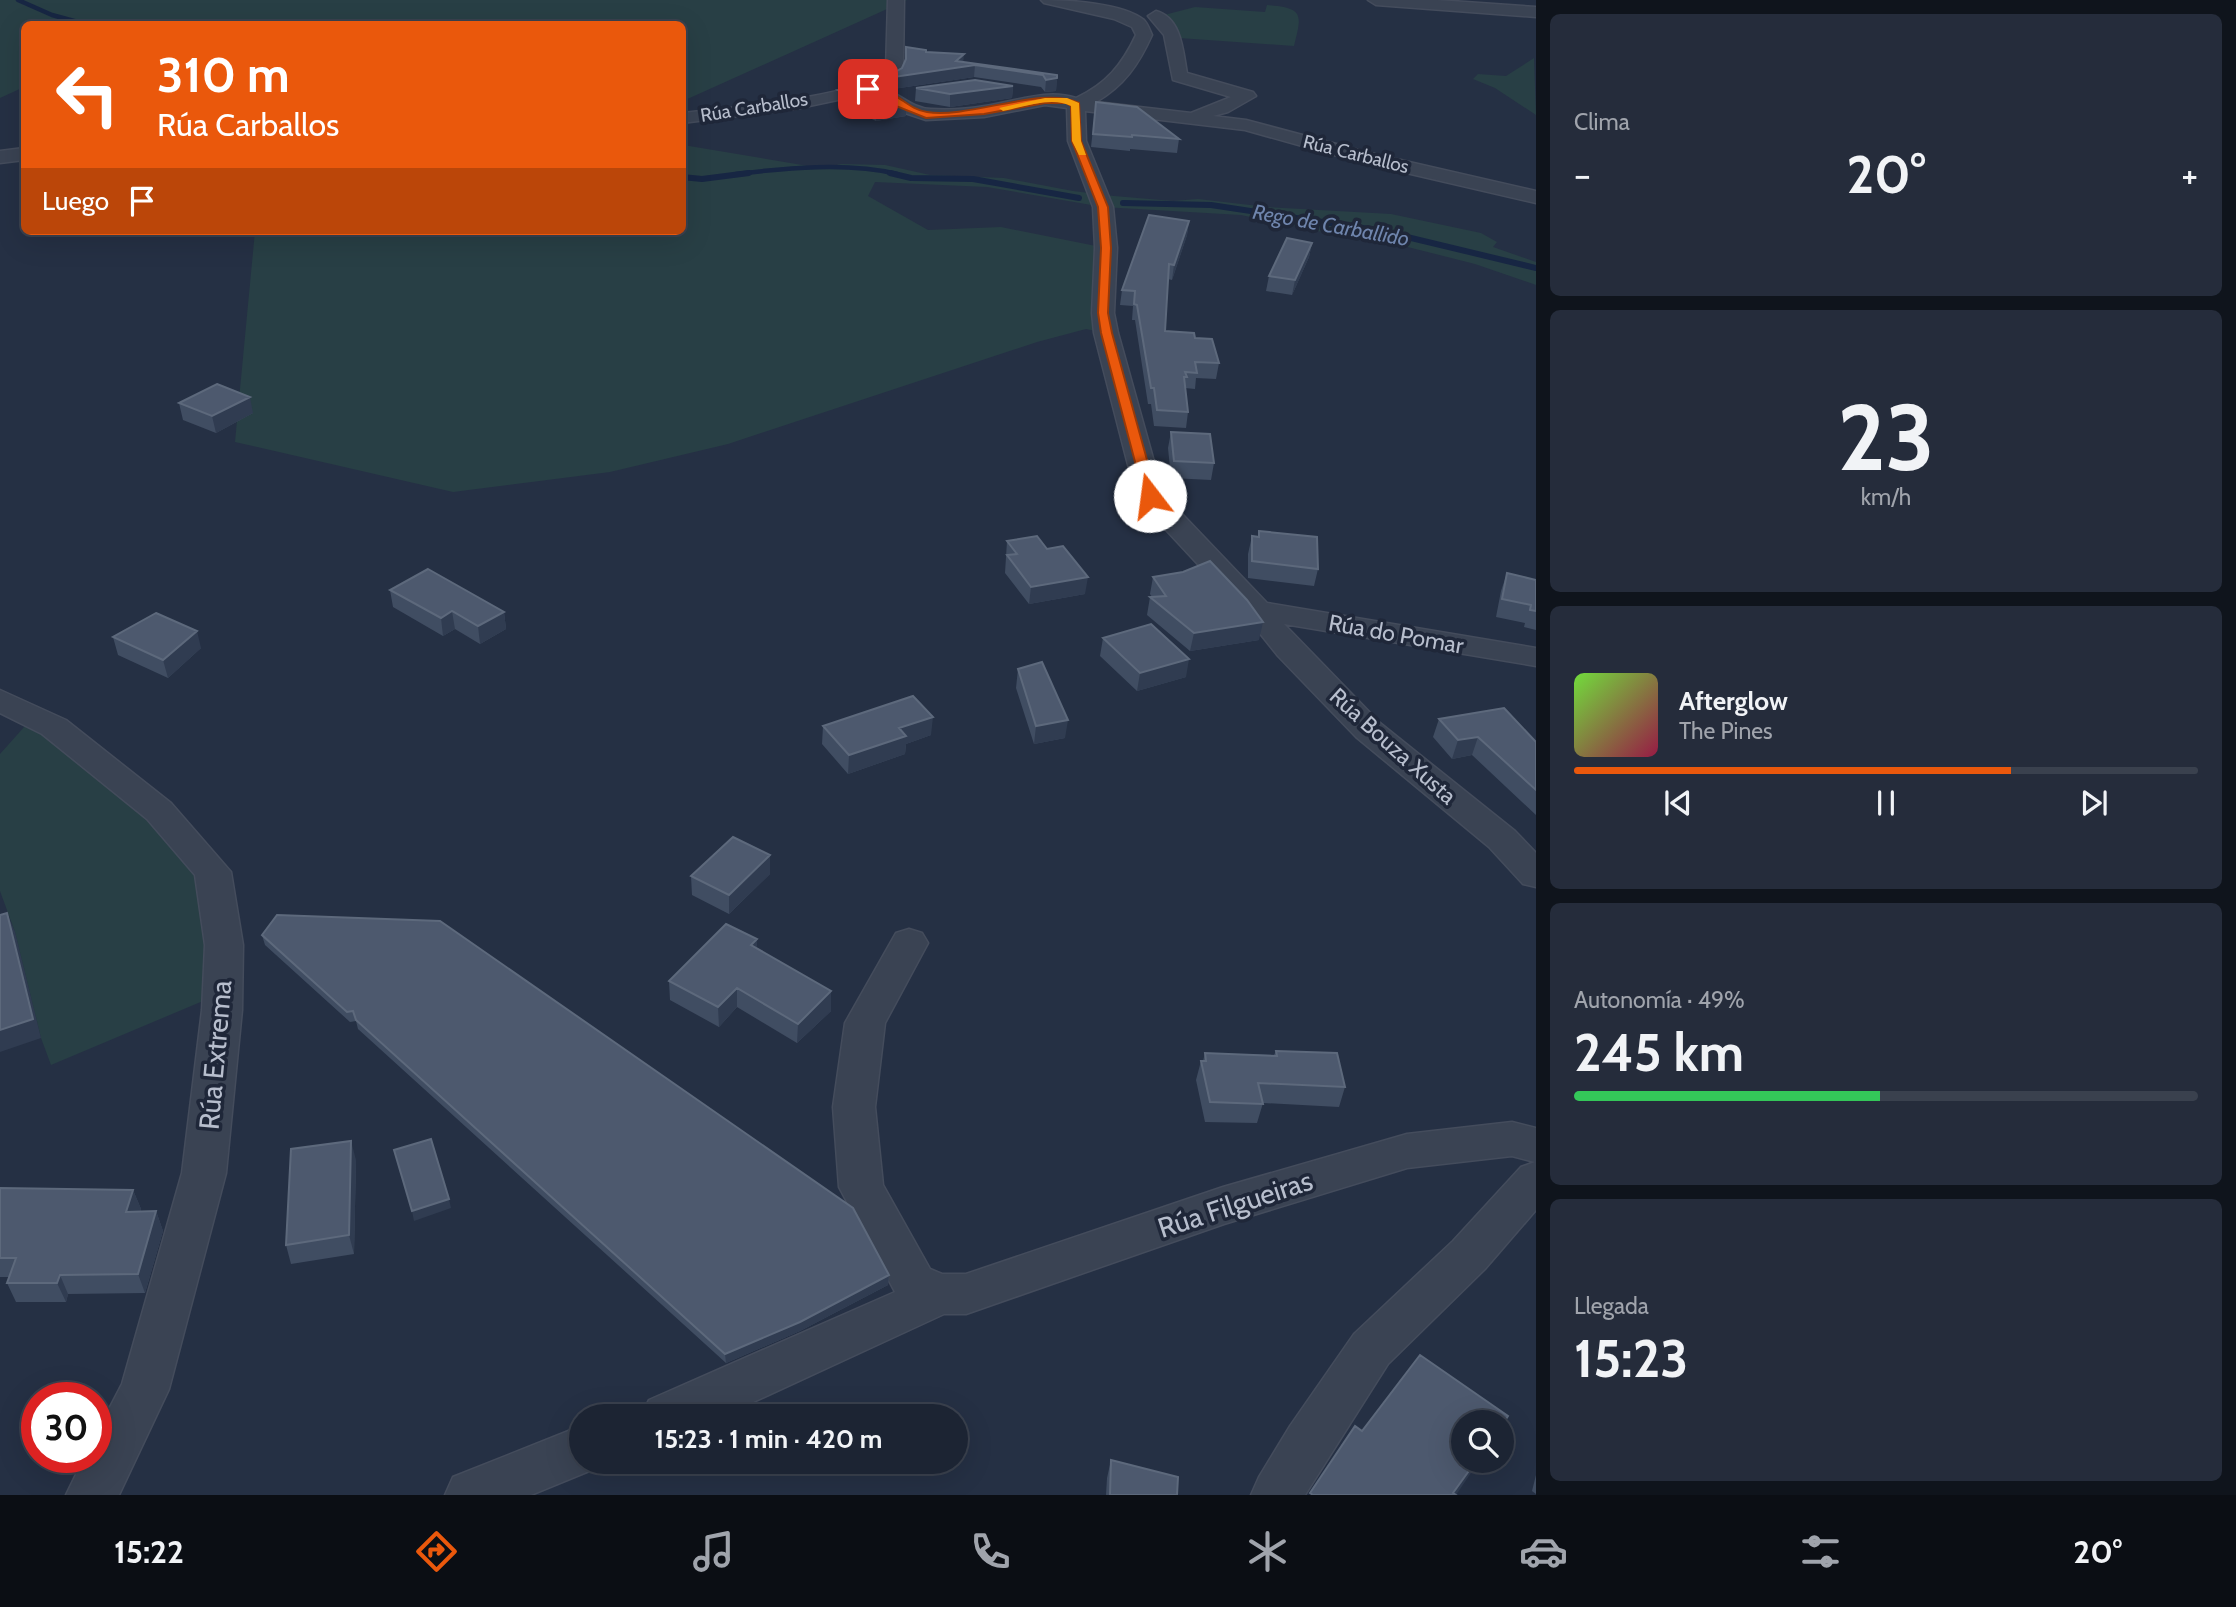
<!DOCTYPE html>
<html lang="es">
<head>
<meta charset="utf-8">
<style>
	:root { --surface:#1c2433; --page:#252c3b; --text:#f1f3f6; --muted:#a0a4ac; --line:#3a414e; --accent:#ea580c }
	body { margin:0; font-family:Cabin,sans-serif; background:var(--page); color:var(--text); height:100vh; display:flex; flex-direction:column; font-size:26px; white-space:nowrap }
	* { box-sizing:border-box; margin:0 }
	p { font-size:23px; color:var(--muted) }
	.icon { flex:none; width:38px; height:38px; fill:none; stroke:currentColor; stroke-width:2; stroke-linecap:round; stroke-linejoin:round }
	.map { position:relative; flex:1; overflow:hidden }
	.drawer { display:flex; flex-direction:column; gap:14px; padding:14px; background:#0f141c; width:700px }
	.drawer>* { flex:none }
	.banner { position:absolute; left:21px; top:21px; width:665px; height:214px; border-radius:10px; box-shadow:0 7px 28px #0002,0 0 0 2px var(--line); background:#ea580c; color:#fff; overflow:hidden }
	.fabs { position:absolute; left:1451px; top:1410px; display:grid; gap:14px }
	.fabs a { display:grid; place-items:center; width:63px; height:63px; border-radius:50%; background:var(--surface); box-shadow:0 7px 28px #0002,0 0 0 2px var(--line); font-size:35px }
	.speed { position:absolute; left:21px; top:1382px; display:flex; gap:14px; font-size:35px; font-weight:700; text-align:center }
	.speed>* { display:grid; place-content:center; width:91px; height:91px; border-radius:50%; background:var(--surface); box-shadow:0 7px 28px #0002,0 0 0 2px var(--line); line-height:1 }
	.speed .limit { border:10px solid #d22; background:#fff; color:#111 }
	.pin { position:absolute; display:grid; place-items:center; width:60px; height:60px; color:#fff; margin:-30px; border-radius:14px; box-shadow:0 4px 10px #0006 }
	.me { position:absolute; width:77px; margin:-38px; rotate:345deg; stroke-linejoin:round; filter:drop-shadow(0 0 5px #0008) }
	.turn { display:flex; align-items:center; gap:24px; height:147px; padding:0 21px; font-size:32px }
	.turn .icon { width:91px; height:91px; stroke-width:2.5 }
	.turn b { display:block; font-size:49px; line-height:60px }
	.then { display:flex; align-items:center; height:66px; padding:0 21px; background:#0003; gap:14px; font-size:26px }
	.big { font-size:52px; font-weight:700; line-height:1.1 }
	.drawer .tile { flex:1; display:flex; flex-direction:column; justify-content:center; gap:10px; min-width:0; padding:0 24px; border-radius:10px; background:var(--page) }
	.drawer .dial { align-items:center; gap:0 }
	.dial b { font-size:91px; line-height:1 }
	.song { display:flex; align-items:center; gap:21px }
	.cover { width:84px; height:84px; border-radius:10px; background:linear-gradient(135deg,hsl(100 70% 55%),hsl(340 70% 35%)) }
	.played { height:7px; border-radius:4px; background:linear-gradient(90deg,var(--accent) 70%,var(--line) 70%) }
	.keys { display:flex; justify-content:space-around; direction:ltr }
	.heat { display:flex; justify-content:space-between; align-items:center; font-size:38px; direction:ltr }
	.charge { height:10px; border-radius:5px; background:linear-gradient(90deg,#34c759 49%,var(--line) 0) }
	.trip { position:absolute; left:569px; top:1404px; width:399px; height:70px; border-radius:35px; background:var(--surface); box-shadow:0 7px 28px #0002,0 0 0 2px var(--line); font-weight:700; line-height:70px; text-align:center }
	.dock { display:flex; height:112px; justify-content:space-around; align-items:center; background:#0b0e14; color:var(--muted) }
	.dock .icon { width:49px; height:49px }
	.dock .on { color:var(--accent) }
	.dock b { font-size:32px; color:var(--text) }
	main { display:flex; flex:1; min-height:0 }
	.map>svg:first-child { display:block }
</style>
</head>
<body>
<main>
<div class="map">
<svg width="1536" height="1495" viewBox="0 0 1536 1495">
	<rect width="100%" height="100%" fill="#253044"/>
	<path fill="#283f45" d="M0,0H907L683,101L682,24H24V87L0,98Z
		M1267,5C1304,8 1302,14 1294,46L1179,38L1164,15L1195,7L1265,12Z
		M1534,58L1536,115L1495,88L1473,79L1478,74L1506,76Z
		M683,145L820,168L842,164L885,165L930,175L1004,178L1073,191L1114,196L1173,201L1198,199L1267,207L1391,214L1481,233L1497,242L1493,247L1536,262V285L1475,264L1388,242L1317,231L1241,215L1103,207L987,187L875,182L868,196L928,230L1001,227L1106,248V333L1086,329L1037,342L728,444L610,472L453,492L235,442L255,231H682Z
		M25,726L54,727L148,802L220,917L222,993L51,1065L41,1038L15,932L0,891V754Z"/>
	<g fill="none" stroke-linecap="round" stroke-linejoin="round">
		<path stroke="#172643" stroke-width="4.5" d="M18,0L52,15L85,24
			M736,174C786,168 848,162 897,174"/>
		<path stroke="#172643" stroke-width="6" d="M890,173L911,178L973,179L1079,198
			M682,177L702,179L749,173
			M1123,203L1211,205L1382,231L1536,268"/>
		<defs>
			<path id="minor" d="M888,0H904L903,70L899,79L883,88C900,94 913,109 931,109C949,110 968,109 985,106C1015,102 1046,88 1076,98C1106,84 1122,65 1136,35L1132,27L1114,19L1044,3L1041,0C1068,0 1123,3 1144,20C1148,24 1150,31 1152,35C1139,64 1124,86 1096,102L1191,113L1231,97L1173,80L1164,35L1148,16L1156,11C1182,18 1183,52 1187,73L1253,92L1256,96L1228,112L1213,116L1246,120L1370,153L1536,191V203L1359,162L1245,130L1085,111L1086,141L1113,207L1117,248L1114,313L1118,333L1163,494L1267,603L1536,648V666L1284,624L1380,723L1515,831L1536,853V887L1523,884L1489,847L1356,737L1278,656L1246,616L1140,502L1136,496L1094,333L1092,313L1095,248L1093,207L1068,141L1067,108L1045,105L984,117L926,120L893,109L886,101L866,94L795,109L682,123V113C719,109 868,96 886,70Z
				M1368,0H1437L1536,7V17L1376,5Z
				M24,148V160L0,163V151Z
				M0,690L66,720L171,803L231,872L243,945L242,1010L226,1173L169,1389L119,1495H66L84,1458H96V1434L122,1384L182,1173L202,1010L205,945L195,875L147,819L42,734L0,713Z
				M909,929L922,933L928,943L885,1023L875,1107L883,1185L930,1269L942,1274H966L1223,1187L1407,1134L1512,1122L1536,1128V1210L1485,1269L1388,1364L1305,1495H1251L1259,1477L1290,1426L1354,1334L1453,1241L1521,1167L1535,1162L1512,1156L1407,1168L1224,1224L966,1314H944L723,1416H641L649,1400L895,1292L839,1187L833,1107L845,1023L896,933Z
				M581,1426V1461H601L599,1467L531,1495H445L453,1477Z"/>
		</defs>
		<use href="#minor" stroke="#444c5c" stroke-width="3"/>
		<use href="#minor" fill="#3a4353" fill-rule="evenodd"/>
	</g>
	<path fill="#404d62" d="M926,52L964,62L1057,75L1056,91L1045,92L1041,87L974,77L893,89L889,88L890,75Z
		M1013,86L1012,98L950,107L915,101L916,88Z
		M838,90L893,99L906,103V116L876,121L838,103Z
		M1096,102L1179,139L1177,153L1130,149V151L1091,147Z
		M1189,221L1187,235L1172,280L1168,279L1165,331L1195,338L1219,363L1216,379L1196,378L1195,389L1185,388L1188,412L1186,428L1154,426L1151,404H1148L1135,320H1132L1133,306L1120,305L1122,290Z
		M1312,243L1309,257L1292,295L1266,291L1269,276Z
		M179,403L253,413L216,433L183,420Z
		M1171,432L1214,463L1211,480L1171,478L1168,448Z
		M1259,531L1318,569L1314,586L1248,578V554L1252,536L1258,537Z
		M1007,541L1047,549L1085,594L1029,604L1005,573Z
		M1507,573L1536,580V630L1524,627L1525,623L1496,617L1501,591Z
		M1153,577L1259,640L1190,651L1147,615L1150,597H1152L1150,594Z
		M390,590L504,612L506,629L480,644L455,629L443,636L393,607Z
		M113,637L201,648L168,678L118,655Z
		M1103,638L1186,677L1137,691L1100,656Z
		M1018,669L1065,738L1034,744L1016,688Z
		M1439,719L1536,742V815L1472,755L1452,759L1433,737Z
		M823,726L931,735L906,744L905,754L848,774L822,744Z
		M770,874L729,914L692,895L691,876Z
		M262,935L889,1275L888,1285L800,1331L726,1363L358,1029L356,1021L350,1022L265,945Z
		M757,949L831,991V1011L797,1043L737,1007L719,1027L670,1000L669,981Z
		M1276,1051L1345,1087L1339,1107L1263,1103L1257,1123L1205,1122L1196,1080L1201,1061H1203L1205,1053L1274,1055Z
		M356,1160L354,1254L291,1264L286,1245Z
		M0,1188L133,1190L141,1209L140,1212L156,1211L163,1231L145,1293L68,1294L66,1302H16L7,1283L9,1277H0Z
		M1111,1460L1177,1495H1106L1107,1478Z
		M1536,1475V1494L1532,1491Z"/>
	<path fill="#303c51" d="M964,54L963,66L975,65L974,77L893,89L894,77L956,61Z
		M1057,78L1056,91L1045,92L1046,80Z
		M1013,86L1012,98L950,107V94Z
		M906,103V116L876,121L877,108Z
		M1189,221L1187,235L1172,280L1174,265Z
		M1312,243L1309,257L1292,295L1295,280Z
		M250,397L253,413L216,433L212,416Z
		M1088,577L1085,594L1029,604L1031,587Z
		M452,611L455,629L443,636L441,618Z
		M504,612L506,629L480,644L478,626Z
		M1263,622L1259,640L1190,651L1194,633Z
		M197,631L201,648L168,678L163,660Z
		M1189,659L1186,677L1137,691L1140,673Z
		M933,717L931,735L906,744L905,754L848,774L849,755L899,728Z
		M1068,720L1065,738L1034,744L1036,726Z
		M1478,737L1472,755L1452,759L1458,740Z
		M770,855V874L729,914V895Z
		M7,913L15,932L41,1038L0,1052V1030Z
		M757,939V958L751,945Z
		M737,988V1007L719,1027L718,1007Z
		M831,991V1011L797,1043L798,1024Z
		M351,1141L356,1160L354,1254L349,1235Z
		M133,1190L141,1209L134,1231L126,1212Z
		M449,1199L451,1208L414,1221L412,1211Z
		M156,1211L163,1231L145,1293L138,1274Z
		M60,1275L68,1294L66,1302L57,1283Z
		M889,1275L888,1285L800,1331L726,1363L725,1354Z
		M1476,1461H1479L1456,1495H1452Z"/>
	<path fill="#4d596e" stroke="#5d697c" stroke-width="2" d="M906,47L926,50V52L964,54L956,61L1057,75V78L1046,80L1043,75L975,65L894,77L890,75L902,68L906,59Z
		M975,80L1013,86L950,94L916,88Z
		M866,84L885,91L893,99L906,103L877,108L838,90Z
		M1096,102L1137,107L1179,139L1132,135V137L1093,134Z
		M1149,215L1189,221L1174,265L1169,264L1165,331L1194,333L1195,338L1212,339L1219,363L1195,362L1197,373L1185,372L1187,377H1184L1188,412L1157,410L1154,388H1151L1137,305L1134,304L1135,291L1122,290Z
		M1287,238L1312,243L1295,280L1269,276Z
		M217,384L250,397L212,416L179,403Z
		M1171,432L1210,434L1214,463L1174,461Z
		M1259,531L1317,537L1318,569L1252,561V536L1259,537Z
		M1037,536L1047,549L1063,546L1088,577L1031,587L1007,555L1017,554L1007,541Z
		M1210,561L1247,600L1263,622L1194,633L1150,597L1166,596L1153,577L1183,572Z
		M428,569L504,612L478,626L452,611L441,618L390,590Z
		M1507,573L1536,580V611L1530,610L1531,605L1502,599Z
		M156,613L197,631L163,660L113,637Z
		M1151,624L1189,659L1140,673L1103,638Z
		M1042,662L1068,720L1036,726L1018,669Z
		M913,696L933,717L899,728L906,736L849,755L823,726Z
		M1504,708L1536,742V790L1478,737L1458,740L1439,719Z
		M733,837L770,855L729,895L691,876Z
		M7,913L33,1019L0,1030V915Z
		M277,915L440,921L853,1208L889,1275L800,1322L725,1354L356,1020L353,1011L347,1012L262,935Z
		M726,924L757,939L751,945L831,991L798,1024L737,988L718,1007L669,981Z
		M1276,1051L1337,1053L1345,1087L1258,1083L1263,1104L1210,1102L1201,1061H1206L1205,1053L1277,1056Z
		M431,1139L449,1199L412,1211L394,1150Z
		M351,1141L349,1235L286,1245L291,1149Z
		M0,1188L133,1190L126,1212L156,1211L138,1274L60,1275L57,1283H7L16,1258H0Z
		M1420,1355L1508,1416L1502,1425V1423H1463V1461H1476L1453,1493L1456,1495H1313L1310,1493L1355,1426L1362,1431Z
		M1111,1460L1178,1477L1177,1495H1110Z"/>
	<path fill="#ea580c" stroke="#983908" stroke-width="2" d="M868,86C876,89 887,90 894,95C905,101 913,110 927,112C970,119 1042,85 1079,103L1081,141L1108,207L1111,248L1108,313L1112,333L1157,496L1155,499L1150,500L1144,496L1101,333L1098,313L1101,248L1098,207L1072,141L1071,106L1066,103H1045L984,114L926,118L896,106L889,98L865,91Z"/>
	<path fill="#f59e0b" d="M1045,98H1067L1079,103L1081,141L1086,155H1079L1072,141L1071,106C1052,96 1023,107 1003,111L999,108Z"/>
	<g text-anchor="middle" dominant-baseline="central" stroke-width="7" stroke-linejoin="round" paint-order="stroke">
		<g font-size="19" fill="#b7becd" stroke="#1f2739">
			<text transform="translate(754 107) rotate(-9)">Rúa Carballos</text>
			<text transform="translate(1356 154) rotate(14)">Rúa Carballos</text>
		</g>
		<g font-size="21" font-style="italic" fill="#6f85ad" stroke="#1f2739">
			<text transform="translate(1331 225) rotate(10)">Rego de Carballido</text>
		</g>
		<g font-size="23" fill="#b7becd" stroke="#1f2739">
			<text transform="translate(1396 634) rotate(10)">Rúa do Pomar</text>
			<text transform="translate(1393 746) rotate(42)">Rúa Bouza Xusta</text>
		</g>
		<g font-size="28" fill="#b7becd" stroke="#1f2739">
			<text transform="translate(215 1055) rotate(-85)">Rúa Extrema</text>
			<text transform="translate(1235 1204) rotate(-18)">Rúa Filgueiras</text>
		</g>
	</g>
</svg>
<div class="fabs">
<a><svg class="icon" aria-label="search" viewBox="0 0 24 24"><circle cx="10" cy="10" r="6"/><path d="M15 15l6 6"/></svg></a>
</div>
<div class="speed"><div class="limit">30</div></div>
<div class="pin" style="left:868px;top:89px;background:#d93025"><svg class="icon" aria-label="arrive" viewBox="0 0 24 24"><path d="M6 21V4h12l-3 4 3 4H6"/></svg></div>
<svg class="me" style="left:1150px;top:496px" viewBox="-20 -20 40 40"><circle r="19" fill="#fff"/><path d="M0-13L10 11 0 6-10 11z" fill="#ea580c"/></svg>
<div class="trip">15:23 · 1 min · 420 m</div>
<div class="banner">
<div class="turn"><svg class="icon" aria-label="left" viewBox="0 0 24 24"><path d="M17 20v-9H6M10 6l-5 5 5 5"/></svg><div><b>310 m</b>Rúa Carballos</div></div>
<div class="then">Luego<svg class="icon" aria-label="arrive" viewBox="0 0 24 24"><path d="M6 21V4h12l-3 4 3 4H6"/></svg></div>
</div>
</div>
<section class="drawer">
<div class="tile"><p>Clima</p>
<div class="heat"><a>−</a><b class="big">20°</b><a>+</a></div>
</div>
<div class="tile dial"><b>23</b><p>km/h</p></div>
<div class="tile">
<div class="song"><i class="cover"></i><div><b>Afterglow</b><p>The Pines</p></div></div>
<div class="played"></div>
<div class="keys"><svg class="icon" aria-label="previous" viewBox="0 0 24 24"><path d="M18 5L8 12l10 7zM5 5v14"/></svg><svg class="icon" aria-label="pause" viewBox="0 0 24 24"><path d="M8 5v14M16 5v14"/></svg><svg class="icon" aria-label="next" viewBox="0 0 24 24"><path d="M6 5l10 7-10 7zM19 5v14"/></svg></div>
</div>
<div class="tile"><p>Autonomía · 49%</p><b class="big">245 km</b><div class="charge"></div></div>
<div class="tile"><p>Llegada</p><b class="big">15:23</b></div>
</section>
</main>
<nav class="dock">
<b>15:22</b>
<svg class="icon on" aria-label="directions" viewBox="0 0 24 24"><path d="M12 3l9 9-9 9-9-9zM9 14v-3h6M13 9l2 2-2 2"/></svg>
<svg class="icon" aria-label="music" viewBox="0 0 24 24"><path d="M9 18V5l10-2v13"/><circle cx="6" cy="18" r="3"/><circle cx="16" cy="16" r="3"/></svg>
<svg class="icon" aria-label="phone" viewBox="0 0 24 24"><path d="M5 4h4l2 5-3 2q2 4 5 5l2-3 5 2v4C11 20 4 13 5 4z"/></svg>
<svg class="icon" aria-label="climate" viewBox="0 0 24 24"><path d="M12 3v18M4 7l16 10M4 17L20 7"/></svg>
<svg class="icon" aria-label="car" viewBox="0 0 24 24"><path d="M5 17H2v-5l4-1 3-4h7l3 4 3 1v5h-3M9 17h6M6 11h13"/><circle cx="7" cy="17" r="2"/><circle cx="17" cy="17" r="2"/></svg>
<svg class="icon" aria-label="filters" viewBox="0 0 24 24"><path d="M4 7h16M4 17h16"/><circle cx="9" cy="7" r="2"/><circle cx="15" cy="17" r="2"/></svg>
<b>20°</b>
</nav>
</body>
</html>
